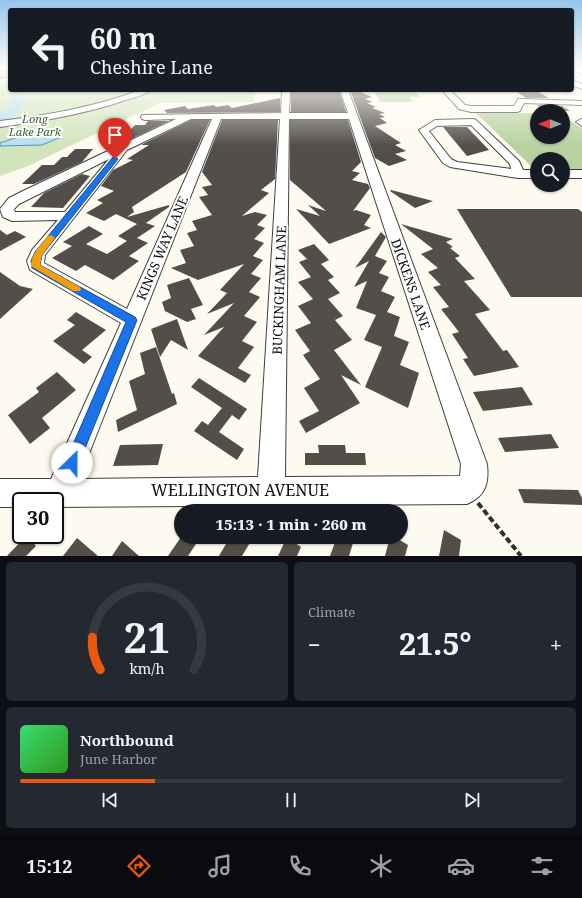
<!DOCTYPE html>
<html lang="en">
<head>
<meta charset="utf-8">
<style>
	:root { --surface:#171b24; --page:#242831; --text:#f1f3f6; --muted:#9ea1a6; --line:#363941; --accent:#ea580c }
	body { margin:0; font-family:"Noto Serif",serif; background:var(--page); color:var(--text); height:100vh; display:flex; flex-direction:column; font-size:15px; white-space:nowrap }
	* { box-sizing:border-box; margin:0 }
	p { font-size:13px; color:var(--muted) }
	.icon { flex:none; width:22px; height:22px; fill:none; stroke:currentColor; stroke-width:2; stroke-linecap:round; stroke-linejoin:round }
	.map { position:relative; height:556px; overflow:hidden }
	.drawer { display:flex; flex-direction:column; gap:6px; padding:6px; background:#0d0f14; flex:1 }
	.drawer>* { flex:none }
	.hud { position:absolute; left:8px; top:8px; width:566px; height:84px; border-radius:4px; box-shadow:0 1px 3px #0004; background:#171b24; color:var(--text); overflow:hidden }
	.needle { width:26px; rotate:270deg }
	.fabs { position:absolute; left:530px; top:104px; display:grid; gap:8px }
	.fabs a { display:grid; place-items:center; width:40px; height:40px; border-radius:50%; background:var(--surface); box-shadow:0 1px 3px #0004; font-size:20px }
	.speed { position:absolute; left:12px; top:492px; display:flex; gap:8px; font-size:20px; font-weight:700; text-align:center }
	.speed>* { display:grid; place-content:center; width:52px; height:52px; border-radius:50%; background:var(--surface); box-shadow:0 1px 3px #0004; line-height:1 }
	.speed .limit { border:2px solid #111; border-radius:6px; background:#fff; color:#111 }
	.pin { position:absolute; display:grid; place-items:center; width:34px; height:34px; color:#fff; margin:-41px -17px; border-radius:50% 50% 50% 0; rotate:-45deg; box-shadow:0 0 4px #0007 }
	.pin .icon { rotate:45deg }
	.me { position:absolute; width:44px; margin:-22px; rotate:23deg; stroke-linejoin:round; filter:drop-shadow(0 0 3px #0008) }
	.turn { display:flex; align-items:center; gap:14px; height:84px; padding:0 16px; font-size:18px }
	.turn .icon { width:52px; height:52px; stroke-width:2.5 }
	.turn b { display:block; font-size:28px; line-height:34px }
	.big { font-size:30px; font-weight:800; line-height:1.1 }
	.drawer .tile { flex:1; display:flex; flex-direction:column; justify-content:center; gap:6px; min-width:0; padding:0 14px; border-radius:6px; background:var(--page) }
	.drawer .dial { align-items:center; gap:0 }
	.dial svg { height:104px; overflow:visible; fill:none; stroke:var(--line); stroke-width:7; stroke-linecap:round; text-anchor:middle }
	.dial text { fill:var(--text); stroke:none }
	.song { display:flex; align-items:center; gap:12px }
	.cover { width:48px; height:48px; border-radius:6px; background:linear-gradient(135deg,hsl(140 70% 55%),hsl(110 70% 35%)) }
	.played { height:4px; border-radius:2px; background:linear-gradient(90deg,var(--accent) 25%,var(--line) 25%) }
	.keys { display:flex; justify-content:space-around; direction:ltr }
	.heat { display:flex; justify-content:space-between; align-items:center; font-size:22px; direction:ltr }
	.drawer .tiles { flex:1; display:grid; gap:6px; grid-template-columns:1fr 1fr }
	.tile:last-child { grid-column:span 2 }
	.trip { position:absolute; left:174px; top:504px; width:234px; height:40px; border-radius:20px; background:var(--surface); box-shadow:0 1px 3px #0004; font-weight:800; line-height:40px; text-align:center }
	.dock { display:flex; height:64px; justify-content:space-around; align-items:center; background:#090b0e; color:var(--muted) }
	.dock .icon { width:28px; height:28px }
	.dock .on { color:var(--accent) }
	.dock b { font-size:18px; color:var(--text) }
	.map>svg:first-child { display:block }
</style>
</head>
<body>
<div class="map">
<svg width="582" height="556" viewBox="0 0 582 556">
	<rect width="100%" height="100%" fill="#fdfaef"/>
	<path fill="#d2e4bc" d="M10,79V90H256L253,102L160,103L28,166L0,176V81Z"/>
	<path fill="#b7d29e" d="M374,90H414L420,97H410L413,102H380Z
		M476,113H537V137H563V116L582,128V171H563V159H537V168L531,166Z"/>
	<path fill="#b9ddef" stroke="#4993bd" d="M48,131H62L61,137L42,145L0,146V143L24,135Z"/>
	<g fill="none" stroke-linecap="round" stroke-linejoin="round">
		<path fill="#b9ddef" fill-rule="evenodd" d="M2,68H10V74Z
			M11,90H21C21,95 25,97 26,102C19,111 11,120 0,123V114L15,101L11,95Z"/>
	</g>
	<path fill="#544e4b" d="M291,90H339L346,112H291Z
		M350,90H356L372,97L365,99L373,102L367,103L376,107L372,108L385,113L379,114L385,117L380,118L387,123L375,126L401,143L395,145L406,151L395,154L407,160L389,166L375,158Z
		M514,90H535L549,98H526Z
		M280,98V112L167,113L164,110L185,106L188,109L214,105L216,107L228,105L232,108Z
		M537,105L562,106L570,111H546Z
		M191,120H210L186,172L132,207L134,212L127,217L169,205V207L146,223L155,226L137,238L148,243L129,256L139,261L113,280L85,265L76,271L52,258L72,246L63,242L89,226L103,234L86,244L107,254L127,241L118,236L137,224L116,214L104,221L86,213L103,203L97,200L114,191L101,186L113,170L133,160L127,159L149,145H141Z
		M222,120H278L275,179L261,190L269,193L242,216L255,212L267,215L257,225L265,228L254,239L264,243L253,256L263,260L251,274L261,278L249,292L260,297L244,316L257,322L242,341L254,347L238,368L251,375L245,383L198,356L224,327L204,335L234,303L207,314L227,293L220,290L244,264L198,280L171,268L186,263L180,250L194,246L187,233L197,230L192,221L212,215L199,197L208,195L202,187L212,185L202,172Z
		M290,120H348L361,162L352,171L360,173L352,180L368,184L370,188L353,211L356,210L371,215L364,225L371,228L329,244L296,209L320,216L308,205L326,211L290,180Z
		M148,121H169L118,145H108L121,131H129L135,125H145Z
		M443,127H467L489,150L467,156Z
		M75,149H93L82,162L34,184H22L42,165H54L62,157H67Z
		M82,174L90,176L63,208L31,207L44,193Z
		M391,190L433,201L415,208L390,191Z
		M457,209H578L582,212V297H511Z
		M401,224L453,239L446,242L453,247L450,248L460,256L455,258L475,279L464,281L490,310L475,314L503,351L507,350L519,367L474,376L463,359L468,358L452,334L459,332L441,309L449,307L433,287L441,285L428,272L438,268L421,254L433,249Z
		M0,230L7,235L15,231L26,237L0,251Z
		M381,232L386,237L375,256L387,261L379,273L389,277L381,291L395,297L387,312L400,317L394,336L409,342L400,365L419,373L408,408L365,387L382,347L364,340L376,315L356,308L367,281L354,287L369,261L355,268Z
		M314,244L329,260L321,264L334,277L328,280L340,293L328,299L343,316L335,320L352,340L334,350L361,385L341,375L360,403L306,433L299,421L319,411L304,388L320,379L303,355L310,351L295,330L311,323L298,306L313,299L298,282L311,277L299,262L307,259L298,250Z
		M0,272L20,286L33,289L0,319Z
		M189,278L203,305L191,309L196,319L187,322L165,311L162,302L171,298L167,285Z
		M76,312L106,330L82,350L92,357L84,364L53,341L75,325L67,320Z
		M177,319L188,350L171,340L160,357L151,329Z
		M156,347L172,394L174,393L177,404L118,432L116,420L137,410L129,381L145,374L140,353Z
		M57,372L76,390L42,418L50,428L30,444L8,415L39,392L36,388Z
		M199,378L247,409L239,420L232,415L219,432L244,449L237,460L194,431L202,421L208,425L222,408L191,387Z
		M522,387L533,405L483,411L473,392Z
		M551,434L559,448L505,452L498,438Z
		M163,444L158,465L113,466L120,445Z
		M318,445H345L346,453H365L366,465H305V453H319Z
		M518,489L578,490L582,498V505L524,503Z
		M444,530L461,540L459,556H439Z
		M27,535L36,546L26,556H7Z
		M181,537H188L196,544L188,556H168Z
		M230,537H245L251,541L242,556H219Z
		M287,537L301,547L297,556H278Z
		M337,537H343L353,543L349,556H330Z
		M390,537H395L408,545L405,556H385Z
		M77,538L98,556H63Z
		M122,541L139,556H112Z"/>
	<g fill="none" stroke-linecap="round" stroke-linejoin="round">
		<defs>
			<path id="minor" d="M572,68L582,70V74L572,70Z
				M572,80L582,84V89L572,85Z
				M140,90H151C145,95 133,98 126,100C85,114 43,121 0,127V121C48,115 95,107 140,90Z
				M282,90H290L289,113H348L340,90H348L487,464C489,483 486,496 467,504L55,507V501H21V507H0V479H51L121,323L30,270L27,261L32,250L58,220L12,221L3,217L0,209L9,198L25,190L176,119L145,120L142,119L141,117L142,115L281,113ZM191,119H212L127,309L44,263L45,255L127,150ZM221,119H280L258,477L79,479ZM289,119H349L461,464L460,476L285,477ZM109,159L65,212H15L14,209L19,204Z
				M442,90H450L465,105L471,106H514L518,99H521L582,101V105L524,103L520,111L517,112H471L459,109Z
				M473,119L476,120L519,161L523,170H537V178H518L450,167L443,163L419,130L435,120ZM471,125L510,164L511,169L457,162L451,159L429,131L437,126Z
				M581,119H582V126L576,122Z
				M563,170H582V178H563Z"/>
			<path id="highway" d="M10,70V76L0,78V72Z"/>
		</defs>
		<use href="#minor" stroke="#404040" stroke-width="2"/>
		<use href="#highway" stroke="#1e1e1e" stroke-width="2"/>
		<path stroke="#2f2f2f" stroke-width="1" stroke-dasharray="1.5 1" stroke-linecap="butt" d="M562,90L567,93"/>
		<path stroke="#2f2f2f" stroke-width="4" stroke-dasharray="6 3" stroke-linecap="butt" d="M478,503L521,556"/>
		<use href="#minor" fill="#fff" fill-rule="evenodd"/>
		<use href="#highway" fill="#e39b67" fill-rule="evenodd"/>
	</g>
	<linearGradient id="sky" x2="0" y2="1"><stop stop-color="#95c4eb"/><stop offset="0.47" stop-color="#fefdf8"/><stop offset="1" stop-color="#fefdf8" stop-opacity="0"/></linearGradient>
	<rect width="582" height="146" fill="url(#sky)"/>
	<path fill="#1a73e8" stroke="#114b97" d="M113,157L118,159L42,255L40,265L135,317L137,320L77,468L72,470L67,468L65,463L126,322L32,268L31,261L35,252Z"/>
	<path fill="#f59e0b" d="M51,235L55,238L42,255L40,265L80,287L81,289L80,291H73L31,266C31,254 41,245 48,236Z"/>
	<g text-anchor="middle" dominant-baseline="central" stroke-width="4" stroke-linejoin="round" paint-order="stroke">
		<g font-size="11" font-style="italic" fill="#335d25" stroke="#fff">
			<text x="35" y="118">Long<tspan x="35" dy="13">Lake Park</tspan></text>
		</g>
		<g font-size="13" fill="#0d0d0d" stroke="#fff">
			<text transform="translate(162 248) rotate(-67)">KINGS WAY LANE</text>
			<text transform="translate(411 284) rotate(71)">DICKENS LANE</text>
			<text transform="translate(279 290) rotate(-88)">BUCKINGHAM LANE</text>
		</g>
		<g font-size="16" fill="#0d0d0d" stroke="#fff">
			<text x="240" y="490">WELLINGTON AVENUE</text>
		</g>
	</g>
</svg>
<div class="fabs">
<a><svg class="needle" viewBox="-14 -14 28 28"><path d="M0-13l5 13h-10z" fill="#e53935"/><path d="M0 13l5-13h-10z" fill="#9ea1a6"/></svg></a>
<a><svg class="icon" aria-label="search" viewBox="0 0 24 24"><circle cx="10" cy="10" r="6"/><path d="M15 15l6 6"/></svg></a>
</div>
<div class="speed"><div class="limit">30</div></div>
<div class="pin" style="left:115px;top:159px;background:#d93025"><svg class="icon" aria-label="arrive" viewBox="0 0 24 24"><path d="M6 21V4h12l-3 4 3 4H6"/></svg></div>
<svg class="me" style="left:72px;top:463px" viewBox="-20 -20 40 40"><circle r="19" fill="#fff"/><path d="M0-13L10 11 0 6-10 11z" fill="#1a73e8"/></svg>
<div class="trip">15:13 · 1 min · 260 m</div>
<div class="hud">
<div class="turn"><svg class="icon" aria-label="left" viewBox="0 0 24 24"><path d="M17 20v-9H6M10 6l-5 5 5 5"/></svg><div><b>60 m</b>Cheshire Lane</div></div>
</div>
</div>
<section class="drawer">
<div class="tiles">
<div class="tile dial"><svg viewBox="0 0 100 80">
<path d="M14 69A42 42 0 1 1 86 69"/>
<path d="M14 69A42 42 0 0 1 8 44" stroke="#ea580c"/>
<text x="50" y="56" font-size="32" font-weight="700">21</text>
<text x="50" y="72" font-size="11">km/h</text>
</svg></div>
<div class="tile"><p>Climate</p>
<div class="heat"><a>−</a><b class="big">21.5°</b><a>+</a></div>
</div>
<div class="tile">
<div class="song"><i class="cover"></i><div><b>Northbound</b><p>June Harbor</p></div></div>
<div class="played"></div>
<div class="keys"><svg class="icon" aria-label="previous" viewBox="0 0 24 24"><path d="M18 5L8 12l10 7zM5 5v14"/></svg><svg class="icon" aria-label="pause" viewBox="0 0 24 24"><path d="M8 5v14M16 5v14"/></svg><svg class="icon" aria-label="next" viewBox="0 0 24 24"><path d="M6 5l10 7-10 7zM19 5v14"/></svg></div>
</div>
</div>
</section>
<nav class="dock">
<b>15:12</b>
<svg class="icon on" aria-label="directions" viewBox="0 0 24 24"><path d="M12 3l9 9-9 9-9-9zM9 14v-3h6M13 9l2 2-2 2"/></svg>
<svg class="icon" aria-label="music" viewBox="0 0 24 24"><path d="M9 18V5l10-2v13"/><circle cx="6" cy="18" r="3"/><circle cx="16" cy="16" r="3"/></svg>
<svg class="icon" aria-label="phone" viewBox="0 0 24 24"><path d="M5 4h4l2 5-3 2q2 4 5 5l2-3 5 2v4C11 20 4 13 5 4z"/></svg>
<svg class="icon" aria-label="climate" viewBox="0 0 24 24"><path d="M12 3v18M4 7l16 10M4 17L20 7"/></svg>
<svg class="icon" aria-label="car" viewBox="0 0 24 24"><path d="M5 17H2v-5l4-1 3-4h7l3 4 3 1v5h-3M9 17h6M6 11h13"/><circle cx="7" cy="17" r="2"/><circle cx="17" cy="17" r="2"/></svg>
<svg class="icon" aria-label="filters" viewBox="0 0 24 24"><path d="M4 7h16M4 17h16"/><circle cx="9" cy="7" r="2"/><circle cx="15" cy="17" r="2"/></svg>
</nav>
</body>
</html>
